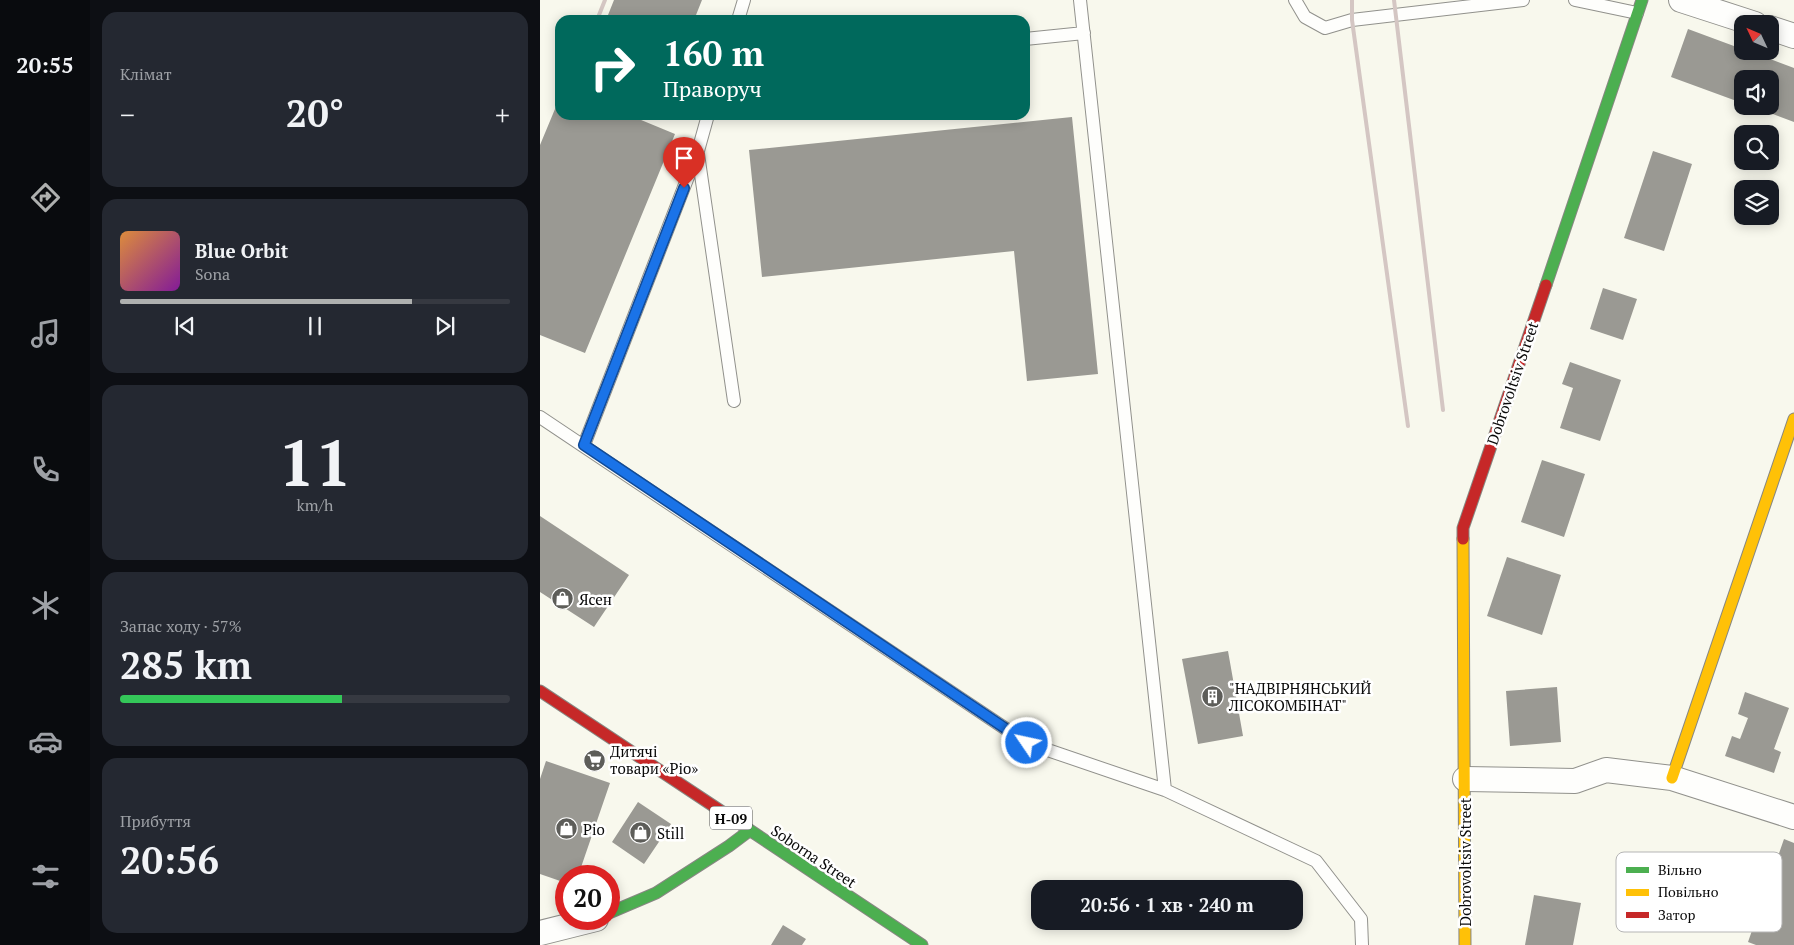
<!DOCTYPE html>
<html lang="uk">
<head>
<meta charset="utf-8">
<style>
	:root { --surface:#171b24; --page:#242831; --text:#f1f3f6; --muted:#9ea1a6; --line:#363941; --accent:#aeb0af }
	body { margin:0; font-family:"PT Serif",serif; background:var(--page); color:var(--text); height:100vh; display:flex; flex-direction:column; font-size:19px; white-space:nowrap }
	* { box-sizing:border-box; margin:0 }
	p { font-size:16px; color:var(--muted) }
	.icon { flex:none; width:28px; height:28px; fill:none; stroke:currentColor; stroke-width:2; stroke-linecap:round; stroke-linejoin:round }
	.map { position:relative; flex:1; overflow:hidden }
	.side { display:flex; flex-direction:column; gap:12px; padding:12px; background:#0d0f14; width:450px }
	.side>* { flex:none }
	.hud { position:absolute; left:15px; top:15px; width:475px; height:105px; border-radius:15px; box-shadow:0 2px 12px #0003; background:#00695c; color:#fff; overflow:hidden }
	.needle { width:32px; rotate:314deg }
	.buttons { position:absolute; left:1194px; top:15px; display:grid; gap:10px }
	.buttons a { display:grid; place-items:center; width:45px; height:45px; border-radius:10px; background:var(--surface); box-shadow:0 2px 12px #0003; font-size:25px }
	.speed { position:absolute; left:15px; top:865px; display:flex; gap:10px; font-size:25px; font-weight:700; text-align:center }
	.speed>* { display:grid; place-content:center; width:65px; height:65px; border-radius:50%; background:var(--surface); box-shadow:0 2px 12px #0003; line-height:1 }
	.speed .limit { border:8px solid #d22; background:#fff; color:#111 }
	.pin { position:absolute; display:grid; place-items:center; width:42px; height:42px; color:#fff; margin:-51px -21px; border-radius:50% 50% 50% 0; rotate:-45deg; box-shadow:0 0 5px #0007 }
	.pin .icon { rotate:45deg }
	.me { position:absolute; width:55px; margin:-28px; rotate:304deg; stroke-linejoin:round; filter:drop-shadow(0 0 4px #0008) }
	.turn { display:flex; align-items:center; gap:18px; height:105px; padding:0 25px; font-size:22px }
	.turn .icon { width:65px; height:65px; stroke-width:2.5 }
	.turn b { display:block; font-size:35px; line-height:42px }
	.big { font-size:38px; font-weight:600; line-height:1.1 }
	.side .card { flex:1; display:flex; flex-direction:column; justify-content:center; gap:8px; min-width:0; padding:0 18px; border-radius:15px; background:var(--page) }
	.side .dial { align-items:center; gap:0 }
	.dial b { font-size:65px; line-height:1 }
	.song { display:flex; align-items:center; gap:15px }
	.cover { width:60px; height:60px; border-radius:8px; background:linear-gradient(135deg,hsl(30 70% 55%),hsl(290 70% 35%)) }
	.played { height:5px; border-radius:2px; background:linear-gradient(90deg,var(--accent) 75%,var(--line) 75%) }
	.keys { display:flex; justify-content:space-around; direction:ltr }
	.heat { display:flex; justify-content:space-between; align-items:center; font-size:28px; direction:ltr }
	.charge { height:8px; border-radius:4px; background:linear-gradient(90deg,#34c759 57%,var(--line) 0) }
	.trip { position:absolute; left:491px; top:880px; width:272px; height:50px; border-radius:15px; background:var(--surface); box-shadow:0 2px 12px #0003; font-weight:600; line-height:50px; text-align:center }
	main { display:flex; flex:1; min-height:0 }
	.tab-bar { display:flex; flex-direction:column; width:90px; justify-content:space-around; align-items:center; background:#090b0e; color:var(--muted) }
	.tab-bar .icon { width:35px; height:35px }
	.tab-bar .active { color:var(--accent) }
	.tab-bar b { font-size:22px; color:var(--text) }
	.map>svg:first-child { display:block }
</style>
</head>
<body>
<main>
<nav class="tab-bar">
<b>20:55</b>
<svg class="icon active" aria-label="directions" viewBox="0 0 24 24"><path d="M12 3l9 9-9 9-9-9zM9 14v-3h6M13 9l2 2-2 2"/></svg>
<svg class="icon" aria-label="music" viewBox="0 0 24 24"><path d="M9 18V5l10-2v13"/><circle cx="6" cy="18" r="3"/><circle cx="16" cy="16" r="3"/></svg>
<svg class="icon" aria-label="phone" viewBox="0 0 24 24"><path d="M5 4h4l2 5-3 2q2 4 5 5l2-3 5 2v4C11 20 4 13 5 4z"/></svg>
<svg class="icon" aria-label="climate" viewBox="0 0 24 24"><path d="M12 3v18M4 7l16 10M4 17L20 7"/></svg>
<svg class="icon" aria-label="car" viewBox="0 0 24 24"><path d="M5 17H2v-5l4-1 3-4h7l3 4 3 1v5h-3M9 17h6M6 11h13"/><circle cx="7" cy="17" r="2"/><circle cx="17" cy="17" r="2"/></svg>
<svg class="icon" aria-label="filters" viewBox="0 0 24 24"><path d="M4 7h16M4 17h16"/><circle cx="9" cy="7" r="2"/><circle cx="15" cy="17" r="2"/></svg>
</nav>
<section class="side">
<div class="card"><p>Клімат</p>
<div class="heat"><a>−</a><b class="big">20°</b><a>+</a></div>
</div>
<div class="card">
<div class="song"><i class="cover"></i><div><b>Blue Orbit</b><p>Sona</p></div></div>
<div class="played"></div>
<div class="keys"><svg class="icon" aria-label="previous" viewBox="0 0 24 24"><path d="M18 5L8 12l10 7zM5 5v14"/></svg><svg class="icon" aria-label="pause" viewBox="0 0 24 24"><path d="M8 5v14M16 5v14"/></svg><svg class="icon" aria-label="next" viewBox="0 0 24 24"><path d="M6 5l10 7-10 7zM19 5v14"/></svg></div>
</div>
<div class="card dial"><b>11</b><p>km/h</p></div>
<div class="card"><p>Запас ходу · 57%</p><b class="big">285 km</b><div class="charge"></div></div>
<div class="card"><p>Прибуття</p><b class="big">20:56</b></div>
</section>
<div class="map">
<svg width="1254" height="945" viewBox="0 0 1254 945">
	<rect width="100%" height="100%" fill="#f8f8ed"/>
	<path fill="#9a9993" d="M74,0H162L154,20H66Z
		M1148,29L1202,49V51H1209L1254,68V122L1212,106H1230V79H1202V103L1131,77Z
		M20,97V115H89L135,134L45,353L0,335V145Z
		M532,117L558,374L487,381L474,251L222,277L209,150Z
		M1113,151L1152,164L1124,251L1084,238Z
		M1063,288L1097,299L1083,340L1050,329Z
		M1030,362L1081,380L1060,441L1020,428L1033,388L1022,384Z
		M1002,460L1045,474L1024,537L981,522Z
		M0,516L89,575L54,627L0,592Z
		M967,557L1021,575L1002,635L947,616Z
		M688,651L703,736L658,744L642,659Z
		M1017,687L1021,742L970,746L966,691Z
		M1205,692L1249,708L1234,749L1241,752L1234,773L1185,756L1192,736L1200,739L1208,718L1198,714Z
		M6,761L70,783L38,876H26V883L0,874V779Z
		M98,802L131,824L104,864L72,842Z
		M1244,839L1254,843V945H1216L1208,942Z
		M994,895L1041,903L1033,945H985Z
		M243,925L266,939L262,945H231Z"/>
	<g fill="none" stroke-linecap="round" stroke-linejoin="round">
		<defs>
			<path id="lane" d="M540,0L625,790L776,861L821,919L822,945
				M755,0L765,17L785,28L812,20L983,0
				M1035,0L1097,13
				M198,20L204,0
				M485,39L544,33
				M158,154L194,401
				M0,417L487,743L625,790
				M44,445L158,151L168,115"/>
			<path id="street" d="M1141,0L1215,24
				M1230,28L1254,36
				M925,779L1035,781L1066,770L1132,778L1254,817
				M0,933L56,919"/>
			<path id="fast" d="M1006,285L1102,0
				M190,817L382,945
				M69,913L116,893L189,846L209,831"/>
			<path id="slow" d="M923,539L925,945
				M1132,778L1254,419"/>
			<path id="jam" d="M923,539V528L1006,285
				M0,691L190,817"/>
		</defs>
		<use href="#lane" stroke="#91918c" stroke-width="14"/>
		<use href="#street" stroke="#91918c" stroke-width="26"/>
		<use href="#fast" stroke="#878782" stroke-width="13"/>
		<use href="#slow" stroke="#878782" stroke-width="13"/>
		<use href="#jam" stroke="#878782" stroke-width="13"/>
		<use href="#lane" stroke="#fefefc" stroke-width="12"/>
		<use href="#street" stroke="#fefefc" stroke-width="24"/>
		<use href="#fast" stroke="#4caf50" stroke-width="11"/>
		<use href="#slow" stroke="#ffc107" stroke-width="11"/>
		<use href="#jam" stroke="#c62828" stroke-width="11"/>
		<path stroke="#d4c6c3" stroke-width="4" d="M812,0V20L868,426
			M854,0L903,410
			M57,20L65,0"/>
	</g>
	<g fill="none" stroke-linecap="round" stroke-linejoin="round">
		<defs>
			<path id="route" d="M144,188L44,445L487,743"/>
		</defs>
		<use href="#route" stroke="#114b97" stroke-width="12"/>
		<use href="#route" stroke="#1a73e8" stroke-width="9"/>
	</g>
	<defs>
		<symbol id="shop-disc" viewBox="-11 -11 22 22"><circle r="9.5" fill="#5d5d59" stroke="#fff"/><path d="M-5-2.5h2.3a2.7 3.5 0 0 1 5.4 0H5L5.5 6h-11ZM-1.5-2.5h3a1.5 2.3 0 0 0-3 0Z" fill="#fff"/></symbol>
		<symbol id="building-disc" viewBox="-11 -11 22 22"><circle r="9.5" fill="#5d5d59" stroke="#fff"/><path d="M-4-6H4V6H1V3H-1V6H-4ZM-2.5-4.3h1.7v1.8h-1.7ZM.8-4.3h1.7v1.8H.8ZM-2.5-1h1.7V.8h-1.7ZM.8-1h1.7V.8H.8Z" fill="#fff"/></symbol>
		<symbol id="supermarket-disc" viewBox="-11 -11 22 22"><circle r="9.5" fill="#5d5d59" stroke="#fff"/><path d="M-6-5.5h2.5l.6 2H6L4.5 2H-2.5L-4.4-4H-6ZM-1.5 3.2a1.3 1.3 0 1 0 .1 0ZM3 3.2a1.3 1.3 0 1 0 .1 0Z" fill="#fff"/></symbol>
	</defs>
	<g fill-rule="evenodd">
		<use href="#shop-disc" x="10" y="586" width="25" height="25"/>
		<use href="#building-disc" x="660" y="684" width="25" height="25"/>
		<use href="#supermarket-disc" x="42" y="748" width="25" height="25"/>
		<use href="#shop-disc" x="14" y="816" width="25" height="25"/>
		<use href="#shop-disc" x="88" y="820" width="25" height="25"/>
	</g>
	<g text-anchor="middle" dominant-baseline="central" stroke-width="5" stroke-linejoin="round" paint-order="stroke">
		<rect fill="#fff" stroke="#535353" stroke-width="1" x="170" y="806.5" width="42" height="23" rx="4"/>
		<g font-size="14" font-weight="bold" fill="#090909">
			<text x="191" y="818">Н-09</text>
		</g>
		<g font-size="15" fill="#090909" stroke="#fff">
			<text transform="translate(972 383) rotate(-71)">Dobrovoltsiv Street</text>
			<text transform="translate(274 856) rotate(34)">Soborna Street</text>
			<text transform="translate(925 862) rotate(-90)">Dobrovoltsiv Street</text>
		</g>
		<g font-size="15" fill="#090909" stroke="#fff" text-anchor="start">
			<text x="39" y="599">Ясен</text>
			<text x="689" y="688">"НАДВІРНЯНСЬКИЙ<tspan x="689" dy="17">ЛІСОКОМБІНАТ"</tspan></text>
			<text x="70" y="751">Дитячі<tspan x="70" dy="17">товари «Ріо»</tspan></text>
			<text x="43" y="829">Ріо</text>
			<text x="117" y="833">Still</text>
		</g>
	</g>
	<rect x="1076" y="852" width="166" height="80" rx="8" fill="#fff" stroke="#b5b5b5" stroke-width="1"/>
	<rect x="1086" y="867" width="23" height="6" fill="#4caf50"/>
	<rect x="1086" y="889" width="23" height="7" fill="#ffc107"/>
	<rect x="1086" y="912" width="23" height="6" fill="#c62828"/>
	<g font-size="14" fill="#090909">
		<text x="1118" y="875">Вільно</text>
		<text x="1118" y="897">Повільно</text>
		<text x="1118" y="920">Затор</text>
	</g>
</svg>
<div class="buttons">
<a><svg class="needle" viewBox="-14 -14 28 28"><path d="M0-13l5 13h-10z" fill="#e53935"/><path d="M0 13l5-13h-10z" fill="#9ea1a6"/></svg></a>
<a><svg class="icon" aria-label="sound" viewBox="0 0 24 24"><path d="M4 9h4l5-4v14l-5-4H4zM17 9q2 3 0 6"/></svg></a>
<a><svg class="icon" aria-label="search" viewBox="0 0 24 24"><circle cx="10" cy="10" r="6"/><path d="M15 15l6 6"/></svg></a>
<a><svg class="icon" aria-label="layers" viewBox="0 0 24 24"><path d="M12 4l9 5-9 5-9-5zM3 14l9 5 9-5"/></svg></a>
</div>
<div class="speed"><div class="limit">20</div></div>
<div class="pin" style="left:144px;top:188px;background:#d93025"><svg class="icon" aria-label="arrive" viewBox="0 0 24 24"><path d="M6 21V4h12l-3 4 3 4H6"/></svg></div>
<svg class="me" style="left:487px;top:743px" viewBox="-20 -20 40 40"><circle r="17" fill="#1a73e8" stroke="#fff" stroke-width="3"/><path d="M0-11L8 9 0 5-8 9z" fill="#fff"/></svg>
<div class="trip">20:56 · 1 хв · 240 m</div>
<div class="hud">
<div class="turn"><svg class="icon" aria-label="right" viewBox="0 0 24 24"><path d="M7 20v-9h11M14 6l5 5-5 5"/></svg><div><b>160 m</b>Праворуч</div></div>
</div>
</div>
</main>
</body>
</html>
